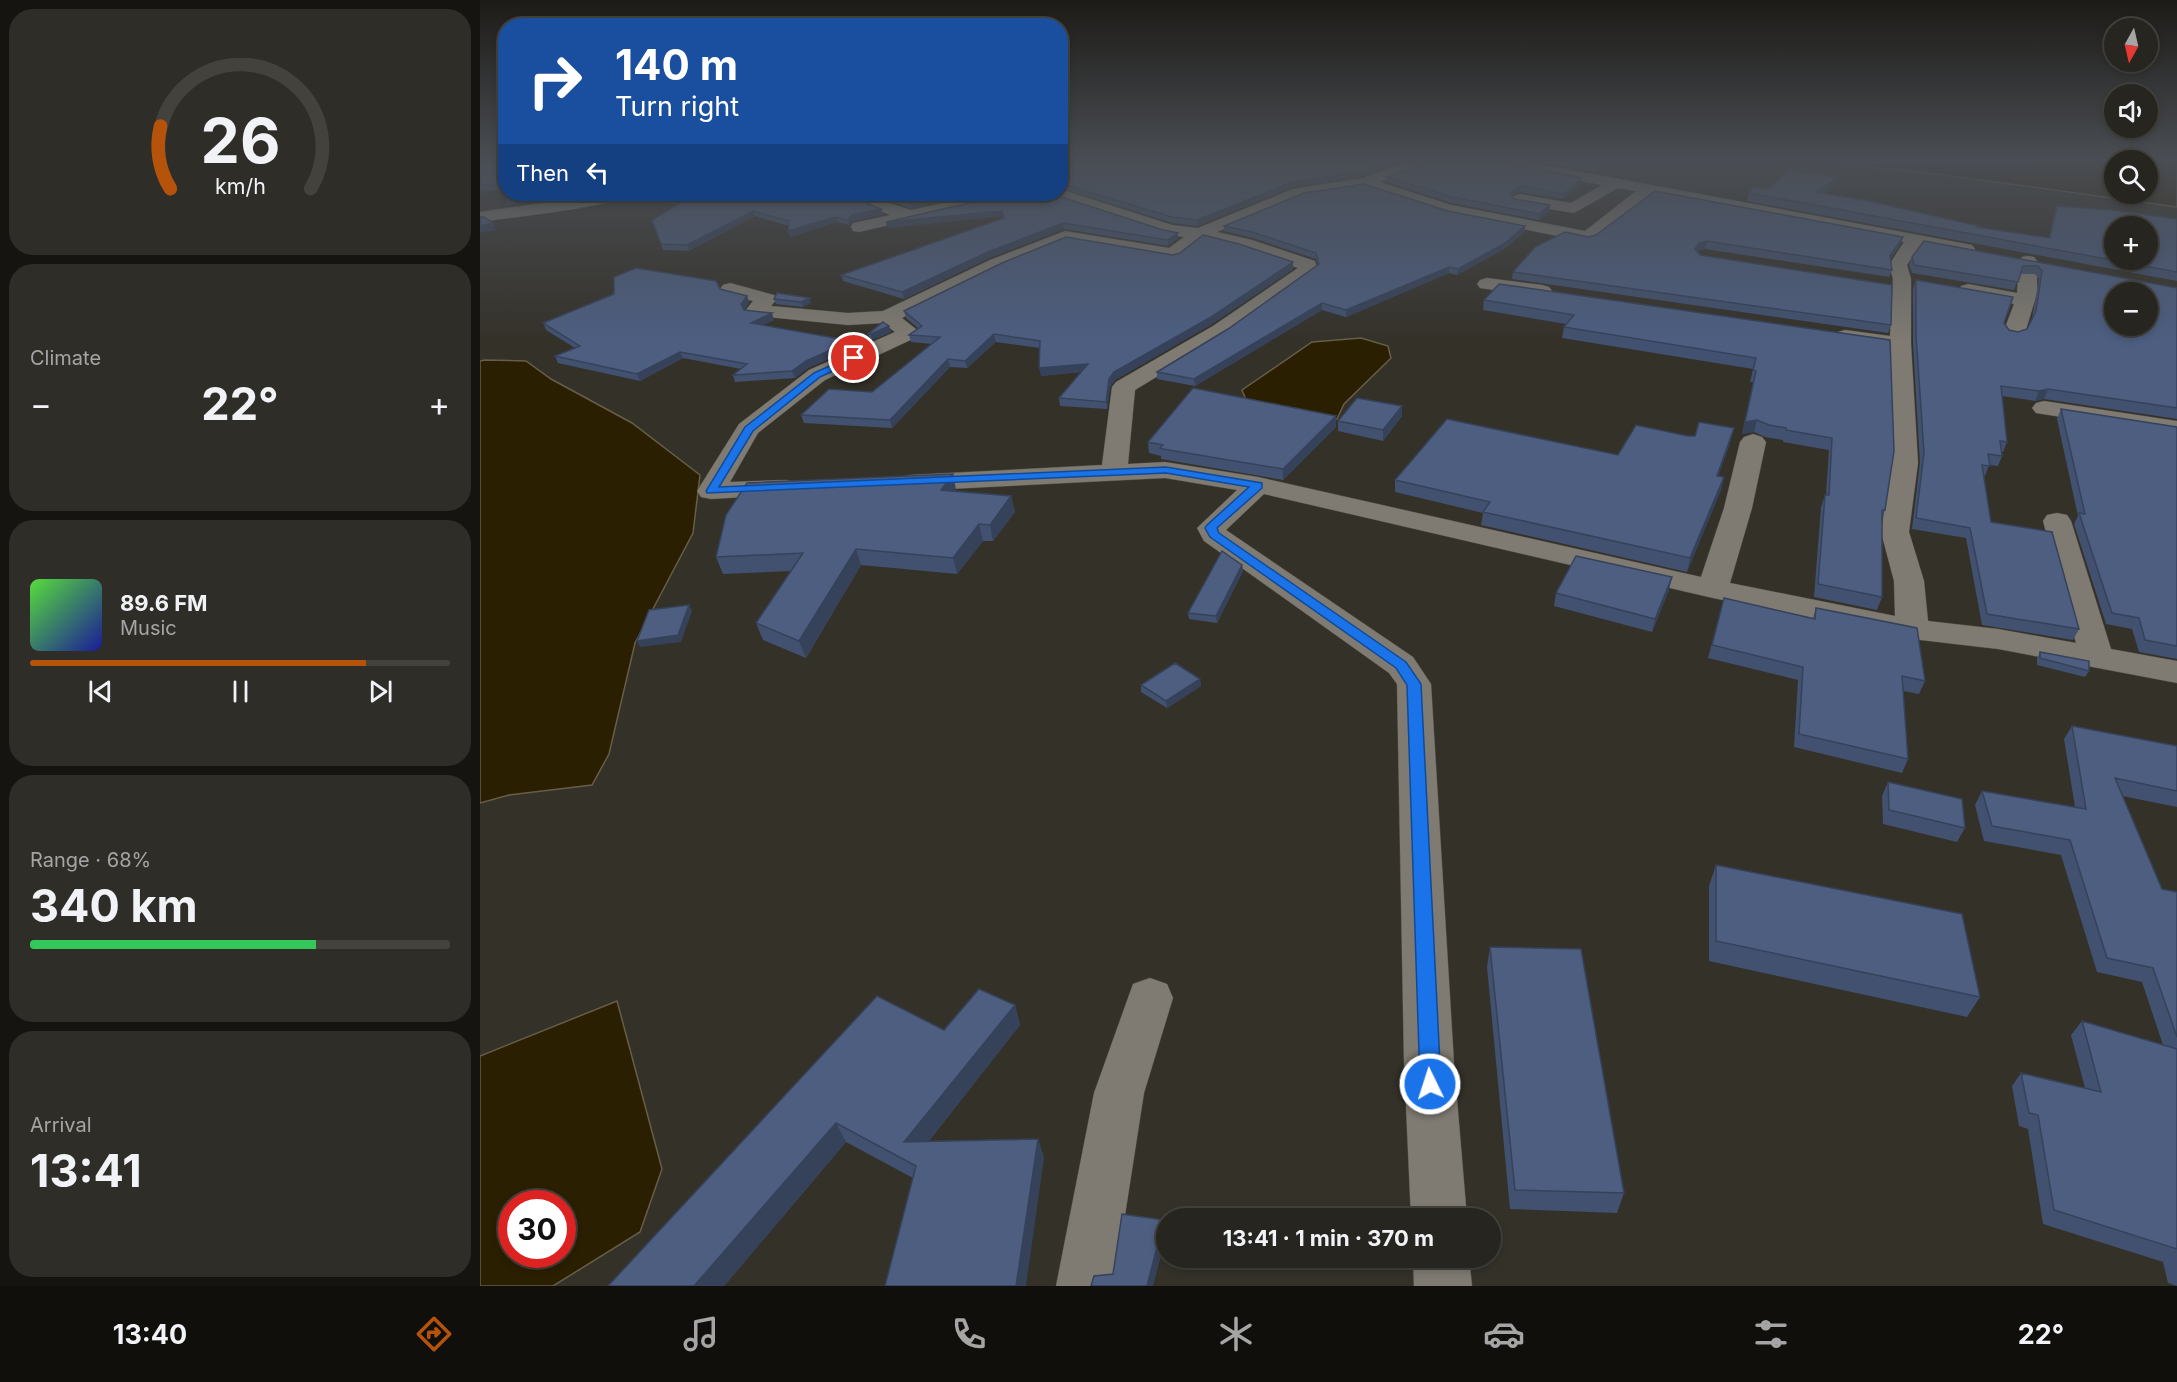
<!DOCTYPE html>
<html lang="en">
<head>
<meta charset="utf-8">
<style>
	:root { --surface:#27251f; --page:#2f2d28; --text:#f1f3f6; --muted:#a4a5a4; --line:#43423d; --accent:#b45309 }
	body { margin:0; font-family:Inter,sans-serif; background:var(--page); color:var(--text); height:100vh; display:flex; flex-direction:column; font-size:22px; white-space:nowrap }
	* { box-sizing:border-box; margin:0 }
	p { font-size:20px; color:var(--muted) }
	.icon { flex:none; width:33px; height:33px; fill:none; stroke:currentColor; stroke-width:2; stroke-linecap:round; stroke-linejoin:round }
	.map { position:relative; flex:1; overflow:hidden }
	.panel { display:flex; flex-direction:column; gap:9px; padding:9px; background:#151411; width:480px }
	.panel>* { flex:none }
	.hud { position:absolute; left:18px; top:18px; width:570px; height:183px; border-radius:24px; box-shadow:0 3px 9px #0003,0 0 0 2px var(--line); background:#1a4fa0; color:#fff; overflow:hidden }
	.needle { width:39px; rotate:188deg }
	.fabs { position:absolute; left:1624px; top:18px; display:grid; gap:12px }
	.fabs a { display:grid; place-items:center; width:54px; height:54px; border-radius:50%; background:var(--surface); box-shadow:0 3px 9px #0003,0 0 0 2px var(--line); font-size:30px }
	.speed { position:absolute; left:18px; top:1190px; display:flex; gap:12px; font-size:30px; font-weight:700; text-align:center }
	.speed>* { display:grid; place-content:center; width:78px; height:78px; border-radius:50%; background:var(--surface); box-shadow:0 3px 9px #0003,0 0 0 2px var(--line); line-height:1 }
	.speed .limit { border:9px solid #d22; background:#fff; color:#111 }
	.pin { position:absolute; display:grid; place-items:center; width:51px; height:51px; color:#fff; margin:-26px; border:3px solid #fff; border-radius:50%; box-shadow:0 2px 6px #0007 }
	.me { position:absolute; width:66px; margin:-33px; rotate:356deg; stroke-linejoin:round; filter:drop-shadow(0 0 4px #0008) }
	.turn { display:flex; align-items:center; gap:21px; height:126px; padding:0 18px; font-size:27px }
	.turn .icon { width:78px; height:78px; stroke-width:2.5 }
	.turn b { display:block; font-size:42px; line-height:51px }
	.then { display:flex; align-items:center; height:57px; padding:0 18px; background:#0003; gap:12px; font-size:22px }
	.big { font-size:45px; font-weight:700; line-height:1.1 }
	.panel .tile { flex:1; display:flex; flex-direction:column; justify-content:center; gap:9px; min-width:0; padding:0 21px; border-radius:24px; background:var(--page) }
	.panel .dial { align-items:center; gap:0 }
	.dial svg { height:156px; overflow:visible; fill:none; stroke:var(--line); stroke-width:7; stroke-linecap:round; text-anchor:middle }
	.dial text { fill:var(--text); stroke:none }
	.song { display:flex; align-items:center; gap:18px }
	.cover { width:72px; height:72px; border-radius:9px; background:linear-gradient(135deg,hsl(110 70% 55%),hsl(240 70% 35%)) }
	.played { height:6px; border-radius:3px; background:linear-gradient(90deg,var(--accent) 80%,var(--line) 80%) }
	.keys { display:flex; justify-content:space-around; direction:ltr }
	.heat { display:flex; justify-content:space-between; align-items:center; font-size:33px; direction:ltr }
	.charge { height:9px; border-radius:4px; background:linear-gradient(90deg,#34c759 68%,var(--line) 0) }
	.trip { position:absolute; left:676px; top:1208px; width:345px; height:60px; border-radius:30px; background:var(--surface); box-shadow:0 3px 9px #0003,0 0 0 2px var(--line); font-weight:700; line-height:60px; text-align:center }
	.dock { display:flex; height:96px; justify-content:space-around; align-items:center; background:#100f0c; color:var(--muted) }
	.dock .icon { width:42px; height:42px }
	.dock .active { color:var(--accent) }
	.dock b { font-size:27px; color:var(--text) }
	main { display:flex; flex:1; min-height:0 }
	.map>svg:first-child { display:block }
</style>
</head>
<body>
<main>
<section class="panel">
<div class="tile dial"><svg viewBox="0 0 100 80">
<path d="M14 69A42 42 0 1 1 86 69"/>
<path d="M14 69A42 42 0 0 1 9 37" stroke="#b45309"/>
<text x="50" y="56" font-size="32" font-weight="700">26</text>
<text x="50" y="72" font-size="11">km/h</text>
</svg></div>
<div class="tile"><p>Climate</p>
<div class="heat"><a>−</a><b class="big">22°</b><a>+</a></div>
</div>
<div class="tile">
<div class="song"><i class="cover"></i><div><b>89.6 FM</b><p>Music</p></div></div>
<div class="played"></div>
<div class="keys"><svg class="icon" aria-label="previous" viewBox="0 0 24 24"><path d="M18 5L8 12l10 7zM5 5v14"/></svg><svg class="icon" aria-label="pause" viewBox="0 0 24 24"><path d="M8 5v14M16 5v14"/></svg><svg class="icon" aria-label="next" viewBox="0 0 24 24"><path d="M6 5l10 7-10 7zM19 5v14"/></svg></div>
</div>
<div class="tile"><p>Range · 68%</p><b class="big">340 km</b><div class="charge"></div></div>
<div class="tile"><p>Arrival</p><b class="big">13:41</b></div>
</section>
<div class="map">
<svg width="1697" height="1286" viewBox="0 0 1697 1286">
	<rect width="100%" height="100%" fill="#343129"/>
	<path fill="#2b1f01" stroke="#675e48" stroke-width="1.5" fill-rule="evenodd" d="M1337,162H1635V194H1668V162H1697V207L1457,174Z
		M881,338L908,346L911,358L864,404L857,419L842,418L766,400L762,390L832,342Z
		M5,360L46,361L71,379L152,423L220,475L213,533L155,643L129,754L112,785L29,795L0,803V361Z
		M137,1001L182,1169L160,1232L73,1286H0V1056ZM32,1203H82V1254H32Z"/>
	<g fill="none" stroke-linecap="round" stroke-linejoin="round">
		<defs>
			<path id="minor" d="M927,162H948L946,165L900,182L971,205L1105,231L1156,191L1138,188L1094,213L1040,204L1034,202L1032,199L1034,196L1040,194L1091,203L1122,185L1025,166L1018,162H1048L1492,245L1495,249L1492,253L1486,254L1440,245L1427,265L1431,279V344L1438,463L1429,532L1444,581L1448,621L1518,629L1596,643L1563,521L1567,515L1577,513L1587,515L1591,521L1631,649L1697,661V683L1518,649L1432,639L1233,598L784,494L746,530L933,657L951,684L974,1063L987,1218H931L924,1063L917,684L909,673L724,541L717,528L757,490L685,478L430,491L421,489L417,483L421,477L430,475L622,465L632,387L636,382L733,326L818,268L760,248L723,239L699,258L693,259L587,241L522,268L422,318L441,333L437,337L345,380L278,433L250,482L306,480L316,482L320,488L316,494L231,499L221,497L217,491L259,424L329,370L415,332L403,323L368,325L268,315L265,311L273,301L243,293L240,289L243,285L250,283L294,295L297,299L291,306L368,313L403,311L510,260L585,231L689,248L704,237L684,234L574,197L573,194H580V189L692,225L718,228L813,189L883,178ZM884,187L968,214L1108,242L1114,241L1173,195L1424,242L1409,265L1413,279L1410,336L1365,330L1358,332L1354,336L1358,340L1409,349L1412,463L1401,532L1414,581L1415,616L1250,583L1272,508L1286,442L1282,437L1273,434L1264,437L1260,442L1244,508L1221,577L778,477L685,462L648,464L655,390L747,334L837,269L835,261L772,240L737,232L823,196Z
				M125,194H148C137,207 24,218 0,222V212Z
				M372,194L410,196L412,199L409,203L431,210L504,194H531L529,197L379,232L373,231L371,227L373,223L411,215L391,208L389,205L392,201L374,197Z
				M1548,256L1554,257L1557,261V293L1545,333L1541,337L1534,339L1527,337L1523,333L1534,304L1481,294L1478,290L1481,286L1488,284L1537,293L1539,261L1542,257Z
				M1007,278L1062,285L1069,287L1072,291L1069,295L1062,297L1000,288L997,284L1000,280Z
				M1564,401L1697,421V435L1556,413L1552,408L1556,403Z
				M670,978L687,984L693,998L664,1093L634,1286H576L614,1093L653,984Z
				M933,1257H989L992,1286H934Z"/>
		</defs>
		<use href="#minor" stroke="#504c46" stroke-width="1"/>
		<use href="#minor" fill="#7f7b72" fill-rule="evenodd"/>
	</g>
	<path fill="#42516f" d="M0,162H26L28,206L25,191L0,190Z
		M580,162L882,176L812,187L718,226L692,223L580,188Z
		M1060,162H1125L1115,172Z
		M1025,163L1102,178V183L1083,199L1040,192L1032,195V196L1034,199L1069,211L1059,220L972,203L907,182V177Z
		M1358,177L1356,184L1344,193L1498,227L1569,238L1574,213L1577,206L1697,219V281L1267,201L1269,193Z
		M405,194H496L431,208L413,202L412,195L410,194Z
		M572,194L683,230L698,233V238L688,246L584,229L509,258L424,299L363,281L361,275L524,218L523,216L407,228Z
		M137,196L388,204L401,209L403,214L373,221L369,225L357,222L310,237L308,231L309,226L275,216L209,251L183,250L172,220L198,204L139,201Z
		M968,211L1045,232L1024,249L977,275L969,273L866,317L842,310L715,386L677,379V372L748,329L838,265L836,259L773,238L744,231V226Z
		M1109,237L1420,245L1410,260L1412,270L1409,277L1225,249L1217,251L1220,255L1411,325L1408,333L1032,279L1033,272Z
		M1444,241L1697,288V419L1564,399L1555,401L1522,396L1527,442L1523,452H1522V456L1518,466L1509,465L1505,476H1504L1511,522L1599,629L1593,640L1502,625L1486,538L1432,529L1440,463L1433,344V289L1436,280L1524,323L1529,330L1538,332L1547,329L1552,318L1559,279L1555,274H1540L1534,290L1432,273L1429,265L1432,257Z
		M693,255L813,269L732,324L635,380L630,387L627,409L580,406L579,398L601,372L561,376L560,348L516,342L487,368L470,367L412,428L324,423L321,415L392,392L452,344L431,342L429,335L438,328L426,318L424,311Z
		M240,289L267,296L269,302L264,310L294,320L283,325L366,340L368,347L362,353L328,368L315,378L255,382L253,375L261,369L203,358L160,381L78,363L75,356L95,348L66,330L63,323Z
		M294,299L331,303L323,307L296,304Z
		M1004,300L1410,340L1405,510L1402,519V597L1397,610L1334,597L1341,507L1345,495H1346L1349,450L1303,442V440L1285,437L1274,432L1262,434L1273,382H1270L1273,369L1082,338L1084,327L1086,324L1003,310Z
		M411,332L392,340L390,339L388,334Z
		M922,406V416L903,441L858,431V421Z
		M1581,409L1697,427V659L1659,652L1652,629L1626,624L1594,524L1598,516L1577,419Z
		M856,427L803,480L681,459V456L669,453L668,442Z
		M1208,436L1251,440L1238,476L1244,477L1241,490L1207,572L1001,525L1003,513L915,492V480L1138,455Z
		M476,490L475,491L531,496L535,512L513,541H503L477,574L381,565L326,658L283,640L276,623L311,571L243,574L236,557Z
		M762,565L763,571L737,623L709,619L708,613Z
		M1189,590L1172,632L1074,606L1076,593Z
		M1244,598L1333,618L1336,608L1445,681L1439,694L1423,691L1428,759L1422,773L1314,747L1318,680L1228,658Z
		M1560,652L1609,671L1605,677L1557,665V659Z
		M720,679L721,686L687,708L661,692V685Z
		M1592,726L1697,746V807L1642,796L1682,889L1697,892V1286L1688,1283L1683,1262L1563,1224L1548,1129L1539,1126L1532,1086L1541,1073L1605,1088L1591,1035L1602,1021L1683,1045L1662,982L1617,972L1581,855L1504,841L1495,805L1502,791L1595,807L1584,739Z
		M1408,782L1485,828L1477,842L1403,824L1402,796Z
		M1236,865L1500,997L1487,1017L1229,961V886Z
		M1010,947L1144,1193L1137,1213L1030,1209L1007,967Z
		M535,1005L540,1025L449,1141L558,1139L564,1158L433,1178L366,1142L244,1286H128L464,1030Z"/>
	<path fill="#36425a" d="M906,162H920L882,176L812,187L718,226L717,220L812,182Z
		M1121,162H1125L1115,172L1116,167Z
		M1358,177L1356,184L1335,199L1337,192Z
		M1102,178V183L1083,199L1084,194Z
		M1041,186L1040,192L1032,195L1030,200L1033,189Z
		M72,194H113L28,206L26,200Z
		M470,194H496L431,208L430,202Z
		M1070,205L1069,211L1059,220V214Z
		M401,209L403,214L373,221L369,225L368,220L371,215Z
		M273,211L275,216L209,251L207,245Z
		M522,211L523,216L407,228L406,222Z
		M355,217L357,222L310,237L308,231Z
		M13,223L16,230L0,233V226Z
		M583,223L584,229L509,258L424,299L422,292L508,252Z
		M1045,226V232L1024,249L977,275L978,269Z
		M698,233V238L688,246V240Z
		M1423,237L1420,245L1407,264L1410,256Z
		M1227,241L1225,249L1217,251L1215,249L1219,243Z
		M813,262V269L732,324L635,380L630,387L627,409L626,402L629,379L634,372Z
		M969,267V273L866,317V310Z
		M267,296L269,302L263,311L261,304Z
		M330,298L331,303L323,307L321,302Z
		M842,303V310L715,386L714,379Z
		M292,313L294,320L273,329L271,323Z
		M409,326L411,332L392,340L391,334Z
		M514,334L516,342L487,368L485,361Z
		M366,340L368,347L362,353L328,368L315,378L312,371L326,361Z
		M200,352L203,358L160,381L157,374Z
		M468,359L470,367L412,428L410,420Z
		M608,364L609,371L561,376L559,368Z
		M1568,389L1564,399L1555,401L1559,391Z
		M922,406V416L903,441V430Z
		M856,416V427L803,480V469Z
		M1277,420L1274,432L1262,434L1265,422Z
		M1254,428L1251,440L1234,489L1237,476Z
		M473,474L476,490L465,506L461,490Z
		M1244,477L1241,490L1207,572L1210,558Z
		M531,496L535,512L513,541L510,525Z
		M499,524L503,541L477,574L473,558Z
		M376,549L381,565L326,658L319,641Z
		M762,565L763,571L737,623L736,616Z
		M1192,577L1189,590L1172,632L1175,619Z
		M209,605L212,611L201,642L160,647L157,641Z
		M720,679L721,686L687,708L686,701Z
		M535,1005L540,1025L433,1161L424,1142Z
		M356,1123L366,1142L244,1286H214Z
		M558,1139L564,1158L546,1286H536Z
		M684,1220L687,1233L673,1286H667Z"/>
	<path fill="#4d5e81" stroke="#36425a" stroke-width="1.5" fill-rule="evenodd" d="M0,162H26V194H72L26,200L25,186L0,184Z
		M580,162H906L883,171L812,182L717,220L692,217L580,183Z
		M947,162H1023L1102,178L1084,194L1041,186L1033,189L1031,195L1034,199L1070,205L1059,214L972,197L907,177Z
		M1089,162H1121L1116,167Z
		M1310,170L1358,177L1337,192L1389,201L1499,226L1497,227L1570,238L1577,206L1632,210L1697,219V272L1269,193L1274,187L1287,189ZM1635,226H1668V260H1635Z
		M884,184L968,211L1045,226L1025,243L978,269L969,267L866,310L842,303L714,379L677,372L748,329L839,264L836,253L772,232L744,226L824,193Z
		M1175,191L1423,237L1410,256L1412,270L1227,241L1219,243L1215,249L1220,255L1412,285L1411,325L1033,272L1055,247L1085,232L1109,237L1116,235Z
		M141,194H374L387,197L388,204L401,209L371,215L368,220L355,217L308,231L309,221L273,211L207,245L181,244L172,220L207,199L137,196Z
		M412,194H470L430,202L411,196Z
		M529,194H572L683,230L698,233L688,240L583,223L508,252L422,292L361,275L524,218L522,211L406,222Z
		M0,217H4L13,223L0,226Z
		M723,235L759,244L813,262L731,317L634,372L629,379L626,402L579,398L608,364L559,368L560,341L514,334L485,361L468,359L410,420L321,415L349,389L392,392L460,337L429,335L442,326L424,311L522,263L586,237L693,255L700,253Z
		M1444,241L1697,288V408L1568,389L1559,391L1521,386L1527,442L1520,441L1522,456L1508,454L1510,466L1502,465L1511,522L1572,532L1599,629L1507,614L1490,528L1436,518L1444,453L1436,335V280L1533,297L1524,323L1529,330L1538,332L1547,329L1556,311L1562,271L1558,266H1543L1538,282L1434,265L1432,257ZM1635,292H1668V326H1635Z
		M156,268L236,281L240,289L267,296L261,304L264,310L292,313L271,323L366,340L360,346L326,361L312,371L253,375L267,364L200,352L157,374L75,356L100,346L63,323L134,294V277Z
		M1019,284L1410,340L1414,451L1405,510H1402V597L1338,584L1345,495H1349L1352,438L1306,430V428L1289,425L1277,420L1265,422L1276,371L1273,370L1276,358L1084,327L1094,315L1004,300Z
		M297,293L330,298L321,302L294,299Z
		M403,322L409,326L391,334H388Z
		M713,388L856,416L803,469L683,449L680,448L683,445L668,442Z
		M877,398L922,406L903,430L858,421Z
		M1581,409L1697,427V646L1665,640L1659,618L1632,613L1599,513L1605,514Z
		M967,419L1138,455L1156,425L1208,436H1215L1219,422L1254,428L1237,476L1244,477L1210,558L1003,512L1010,502L915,480Z
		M473,474L461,490L531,496L510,525L499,524L473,558L376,549L319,641L276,623L323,553L236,557L246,515L267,483Z
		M742,551L762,565L736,616L708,613Z
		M1096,556L1192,577L1175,619L1076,593Z
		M1244,598L1335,619L1336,608L1437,628L1445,681L1422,676L1428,759L1319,734L1323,667L1232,645Z
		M209,605L198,635L157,641L169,610Z
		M1560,652L1609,661V671L1560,658Z
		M695,663L720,679L686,701L661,685Z
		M1592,726L1697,746V791L1635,778L1682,889L1697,892V1037L1673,968L1627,958L1590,840L1512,826L1502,791L1606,809Z
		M1408,782L1482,799L1485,828L1409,810Z
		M1236,865L1482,914L1500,997L1236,941Z
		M1010,947L1101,949L1144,1193L1035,1190Z
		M499,989L535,1005L424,1142L558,1139L536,1286H405L436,1166L356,1123L214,1286H128L397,996L464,1030Z
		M1602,1021L1697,1049V1249L1574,1210L1558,1115L1549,1113L1541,1073L1621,1092Z
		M642,1214L684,1220L667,1286H611L614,1276L633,1274Z"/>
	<linearGradient id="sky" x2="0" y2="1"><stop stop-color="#1d1b17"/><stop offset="0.47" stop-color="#4a4e54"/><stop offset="1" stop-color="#4a4e54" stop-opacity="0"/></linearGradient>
	<rect width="1697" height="342" fill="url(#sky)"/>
	<path fill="#1a73e8" stroke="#114b97" stroke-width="1.5" d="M374,355L379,358L377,360L340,377L273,431L239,487L686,467L782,483V488L737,528L739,533L926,662L941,684L961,1084L958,1091L950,1094L943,1091L940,1084L927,685L916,668L730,537L725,528L727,525L769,487L686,473L227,493L226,491L265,427L334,373Z"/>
</svg>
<div class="fabs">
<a><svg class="needle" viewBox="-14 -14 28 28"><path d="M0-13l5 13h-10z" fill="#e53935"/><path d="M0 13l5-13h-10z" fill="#a4a5a4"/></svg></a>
<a><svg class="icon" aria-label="sound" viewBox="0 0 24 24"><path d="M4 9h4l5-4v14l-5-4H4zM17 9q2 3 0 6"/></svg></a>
<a><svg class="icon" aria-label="search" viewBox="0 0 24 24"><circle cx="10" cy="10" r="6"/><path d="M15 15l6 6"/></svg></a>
<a>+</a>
<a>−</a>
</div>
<div class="speed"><div class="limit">30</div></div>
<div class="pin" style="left:374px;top:358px;background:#d93025"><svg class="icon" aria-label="arrive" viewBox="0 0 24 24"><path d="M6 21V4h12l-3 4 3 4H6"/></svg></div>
<svg class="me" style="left:950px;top:1084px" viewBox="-20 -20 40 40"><circle r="17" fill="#1a73e8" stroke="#fff" stroke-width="3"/><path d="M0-11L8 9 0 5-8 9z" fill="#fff"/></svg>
<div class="trip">13:41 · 1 min · 370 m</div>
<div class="hud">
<div class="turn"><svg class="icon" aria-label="right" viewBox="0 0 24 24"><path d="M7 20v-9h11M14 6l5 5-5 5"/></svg><div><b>140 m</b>Turn right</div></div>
<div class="then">Then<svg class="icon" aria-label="left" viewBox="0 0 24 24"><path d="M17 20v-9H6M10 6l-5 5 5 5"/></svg></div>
</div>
</div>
</main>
<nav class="dock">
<b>13:40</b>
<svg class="icon active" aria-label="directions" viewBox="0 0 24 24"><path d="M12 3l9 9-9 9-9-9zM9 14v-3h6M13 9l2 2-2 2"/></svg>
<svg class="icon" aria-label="music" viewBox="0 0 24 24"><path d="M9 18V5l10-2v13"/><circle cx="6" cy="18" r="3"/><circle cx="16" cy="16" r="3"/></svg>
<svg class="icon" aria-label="phone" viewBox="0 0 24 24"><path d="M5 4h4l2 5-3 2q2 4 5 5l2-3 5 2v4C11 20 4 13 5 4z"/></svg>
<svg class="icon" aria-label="climate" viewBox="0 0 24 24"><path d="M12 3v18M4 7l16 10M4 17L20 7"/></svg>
<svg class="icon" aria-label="car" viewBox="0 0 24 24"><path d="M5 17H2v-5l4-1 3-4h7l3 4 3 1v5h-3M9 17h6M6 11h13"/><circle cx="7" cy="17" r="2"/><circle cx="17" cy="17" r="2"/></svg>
<svg class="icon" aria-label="filters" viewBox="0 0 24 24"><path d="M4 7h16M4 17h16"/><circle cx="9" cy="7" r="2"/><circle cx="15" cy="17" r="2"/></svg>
<b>22°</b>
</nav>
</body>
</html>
